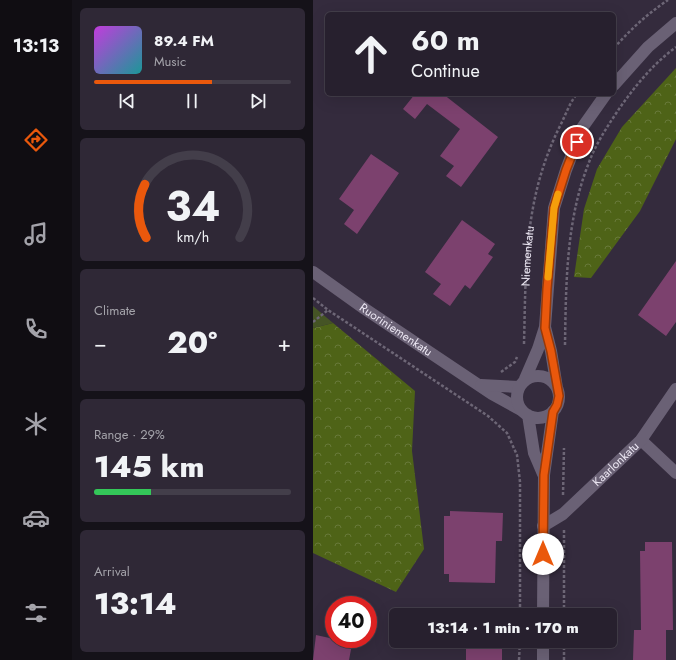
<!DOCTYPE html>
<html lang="en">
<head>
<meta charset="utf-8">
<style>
	:root { --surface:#27202e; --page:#2f2836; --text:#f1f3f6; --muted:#a4a3aa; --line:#433e4a; --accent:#ea580c }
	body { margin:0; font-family:Jost,sans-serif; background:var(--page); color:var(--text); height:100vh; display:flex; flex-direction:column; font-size:15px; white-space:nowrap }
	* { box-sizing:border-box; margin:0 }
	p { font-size:13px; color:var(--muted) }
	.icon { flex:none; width:22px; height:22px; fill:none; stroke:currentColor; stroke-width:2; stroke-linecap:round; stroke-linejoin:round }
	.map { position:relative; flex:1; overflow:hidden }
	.side { display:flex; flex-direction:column; gap:8px; padding:8px; background:#151219; width:241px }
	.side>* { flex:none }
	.top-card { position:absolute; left:12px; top:12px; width:291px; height:84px; border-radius:6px; box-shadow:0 4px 16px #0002,0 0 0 1px var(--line); background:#27202e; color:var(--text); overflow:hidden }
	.speed { position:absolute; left:12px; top:596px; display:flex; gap:8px; font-size:20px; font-weight:700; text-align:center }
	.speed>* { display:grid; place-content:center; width:52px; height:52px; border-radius:50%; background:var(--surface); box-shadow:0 4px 16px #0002,0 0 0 1px var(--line); line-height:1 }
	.speed .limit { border:6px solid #d22; background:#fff; color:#111 }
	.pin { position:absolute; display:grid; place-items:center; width:34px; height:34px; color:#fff; margin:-17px; border:2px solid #fff; border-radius:50%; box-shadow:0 1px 4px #0007 }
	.me { position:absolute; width:44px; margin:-22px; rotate:0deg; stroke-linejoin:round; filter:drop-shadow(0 0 3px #0008) }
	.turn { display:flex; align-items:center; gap:14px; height:84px; padding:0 20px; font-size:18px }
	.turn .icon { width:52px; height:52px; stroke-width:2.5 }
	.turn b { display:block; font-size:28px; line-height:34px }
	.big { font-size:30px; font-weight:800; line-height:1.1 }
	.side .widget { flex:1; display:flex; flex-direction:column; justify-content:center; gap:6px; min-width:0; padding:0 14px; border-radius:6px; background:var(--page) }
	.side .dial { align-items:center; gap:0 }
	.dial svg { height:104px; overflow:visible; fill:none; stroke:var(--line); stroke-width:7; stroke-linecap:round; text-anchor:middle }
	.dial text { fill:var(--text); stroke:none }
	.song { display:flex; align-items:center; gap:12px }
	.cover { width:48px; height:48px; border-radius:6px; background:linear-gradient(135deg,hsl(290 70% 55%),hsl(180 70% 35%)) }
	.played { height:4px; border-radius:2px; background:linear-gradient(90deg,var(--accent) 60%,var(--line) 60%) }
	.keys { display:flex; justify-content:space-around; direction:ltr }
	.heat { display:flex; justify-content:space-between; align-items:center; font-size:22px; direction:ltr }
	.charge { height:6px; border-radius:3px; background:linear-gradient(90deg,#34c759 29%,var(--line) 0) }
	.trip { position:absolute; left:76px; top:608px; width:228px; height:40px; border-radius:6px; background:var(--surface); box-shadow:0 4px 16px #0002,0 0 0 1px var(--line); font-weight:800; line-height:40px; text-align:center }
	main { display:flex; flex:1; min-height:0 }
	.tabs { display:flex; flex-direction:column; width:72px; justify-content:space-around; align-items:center; background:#100d12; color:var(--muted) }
	.tabs .icon { width:28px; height:28px }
	.tabs .active { color:var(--accent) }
	.tabs b { font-size:18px; color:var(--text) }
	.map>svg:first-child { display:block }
</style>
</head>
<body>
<main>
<nav class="tabs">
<b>13:13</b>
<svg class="icon active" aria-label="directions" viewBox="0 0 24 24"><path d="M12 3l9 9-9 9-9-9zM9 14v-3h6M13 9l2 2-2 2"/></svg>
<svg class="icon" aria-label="music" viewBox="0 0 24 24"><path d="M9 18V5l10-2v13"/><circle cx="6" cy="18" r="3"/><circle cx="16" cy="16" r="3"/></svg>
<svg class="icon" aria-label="phone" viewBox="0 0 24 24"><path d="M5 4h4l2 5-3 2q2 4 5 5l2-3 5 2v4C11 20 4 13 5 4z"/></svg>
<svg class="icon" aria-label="climate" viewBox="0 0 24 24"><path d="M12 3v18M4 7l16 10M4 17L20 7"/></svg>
<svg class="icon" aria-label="car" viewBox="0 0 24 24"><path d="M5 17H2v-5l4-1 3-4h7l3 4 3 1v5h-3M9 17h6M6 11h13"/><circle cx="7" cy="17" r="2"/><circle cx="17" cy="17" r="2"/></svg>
<svg class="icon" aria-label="filters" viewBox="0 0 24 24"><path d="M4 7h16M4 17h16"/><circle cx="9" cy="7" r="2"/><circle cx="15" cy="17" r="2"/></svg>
</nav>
<section class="side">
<div class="widget">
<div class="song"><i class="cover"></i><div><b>89.4 FM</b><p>Music</p></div></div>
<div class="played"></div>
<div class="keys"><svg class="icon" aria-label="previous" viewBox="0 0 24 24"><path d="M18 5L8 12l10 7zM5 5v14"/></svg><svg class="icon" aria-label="pause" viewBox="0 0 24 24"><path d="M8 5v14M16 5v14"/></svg><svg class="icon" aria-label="next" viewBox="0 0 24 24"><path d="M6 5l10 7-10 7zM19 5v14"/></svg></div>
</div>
<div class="widget dial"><svg viewBox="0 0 100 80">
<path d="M14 69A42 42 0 1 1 86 69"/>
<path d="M14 69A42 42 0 0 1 13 28" stroke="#ea580c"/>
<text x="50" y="56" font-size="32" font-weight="700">34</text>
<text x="50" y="72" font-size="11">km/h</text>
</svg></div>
<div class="widget"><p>Climate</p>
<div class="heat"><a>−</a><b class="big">20°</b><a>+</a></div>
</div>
<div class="widget"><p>Range · 29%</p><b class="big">145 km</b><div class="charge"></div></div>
<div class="widget"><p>Arrival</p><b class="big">13:14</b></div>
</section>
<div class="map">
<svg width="363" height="660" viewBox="0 0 363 660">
	<defs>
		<pattern id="forest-crowns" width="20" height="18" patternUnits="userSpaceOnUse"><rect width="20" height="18" fill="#4e6317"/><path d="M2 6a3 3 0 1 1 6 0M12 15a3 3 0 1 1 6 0" fill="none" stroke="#687939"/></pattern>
	</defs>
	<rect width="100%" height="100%" fill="#342b3d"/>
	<path fill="url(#forest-crowns)" d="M363,68V139L327,211L278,278L261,277L271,209L284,169L309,127Z
		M20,323L102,391L99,451L111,549L83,592L0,553V328Z"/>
	<path fill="#455425" d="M0,306L20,323L0,328Z"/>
	<path fill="#7c416e" d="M102,94H130L185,137L148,187L133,176L141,166L127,156L147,129L114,104L102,119L90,109Z
		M58,154L86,173L44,234L31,224L41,210L26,199Z
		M149,220L182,244L175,254L180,257L157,289L152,285L137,306L120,294L128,284L112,272Z
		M363,261V322L353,336L325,315Z
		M137,511L190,513L189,541H183L182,583L136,582V574H131V516H137Z
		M332,542H359L360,630H353V660H320L321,630H328L327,551H332Z
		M3,635L21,639H40L36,660H0Z
		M153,641H189V660H153Z"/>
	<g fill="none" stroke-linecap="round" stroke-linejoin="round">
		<g stroke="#6d6676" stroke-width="2.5" stroke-dasharray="3 2" stroke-linecap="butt">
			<path d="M301,48C317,30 334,14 355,0"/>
			<path d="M0,298L15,310L175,416L194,433L204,455L207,482V615"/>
			<path d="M0,322L15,310"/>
			<path id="s1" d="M211,344C213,264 211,197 248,124C253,114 257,102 264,94"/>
			<path d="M252,345C253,285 253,221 275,165C282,145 294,127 306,109C322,86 340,64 363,47"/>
			<path d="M188,372L202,362L204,357"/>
			<path d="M250,495L251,448"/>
			<path d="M251,530V615"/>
			<path d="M206,660L207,641"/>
			<path d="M251,660V641"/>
		</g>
		<g stroke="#6a6175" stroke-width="12">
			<path id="s2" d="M0,272L52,309L179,394L208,410"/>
			<path d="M168,385L206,387"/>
			<path d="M328,440L363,473"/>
			<path id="s3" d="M230,526L250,514L328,440L363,389"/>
		</g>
		<path stroke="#6a6175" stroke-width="12" d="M301,85L335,47L363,23
			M232,327L238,351L244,388
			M204 397a21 21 0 1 1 42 0a21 21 0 1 1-42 0Z
			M212,379L225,349L232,327L241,208L253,170L269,128L293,94
			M215,415L221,453L230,474
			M230,615L231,475L240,411
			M230,660V641"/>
	</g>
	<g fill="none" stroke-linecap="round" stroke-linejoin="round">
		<defs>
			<path id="route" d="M230,554L231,475L240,412L244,405L246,396L238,351L232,328L234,289L241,208L253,170L264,142"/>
		</defs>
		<use href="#route" stroke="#983908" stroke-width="10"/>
		<use href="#route" stroke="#ea580c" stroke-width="7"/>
		<path stroke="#f59e0b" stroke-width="7" d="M235,277L241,208L245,194"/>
	</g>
	<g text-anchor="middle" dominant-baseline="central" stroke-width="4" stroke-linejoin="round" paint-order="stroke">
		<g font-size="12" fill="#ebe6f2" stroke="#2a2132">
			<text stroke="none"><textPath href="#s1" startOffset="88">Niemenkatu</textPath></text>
			<text stroke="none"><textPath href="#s2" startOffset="101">Ruoriniemenkatu</textPath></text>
			<text stroke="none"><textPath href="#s3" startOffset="96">Kaarlonkatu</textPath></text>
		</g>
	</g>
</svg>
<div class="speed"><div class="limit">40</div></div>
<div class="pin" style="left:264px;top:142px;background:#d93025"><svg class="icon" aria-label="arrive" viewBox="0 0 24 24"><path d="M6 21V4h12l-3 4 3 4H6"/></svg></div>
<svg class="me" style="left:230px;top:554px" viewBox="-20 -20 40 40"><circle r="19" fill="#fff"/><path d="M0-13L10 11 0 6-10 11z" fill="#ea580c"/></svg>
<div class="trip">13:14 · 1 min · 170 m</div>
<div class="top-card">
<div class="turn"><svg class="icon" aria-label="ahead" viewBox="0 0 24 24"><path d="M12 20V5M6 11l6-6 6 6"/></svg><div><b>60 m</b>Continue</div></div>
</div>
</div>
</main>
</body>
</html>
